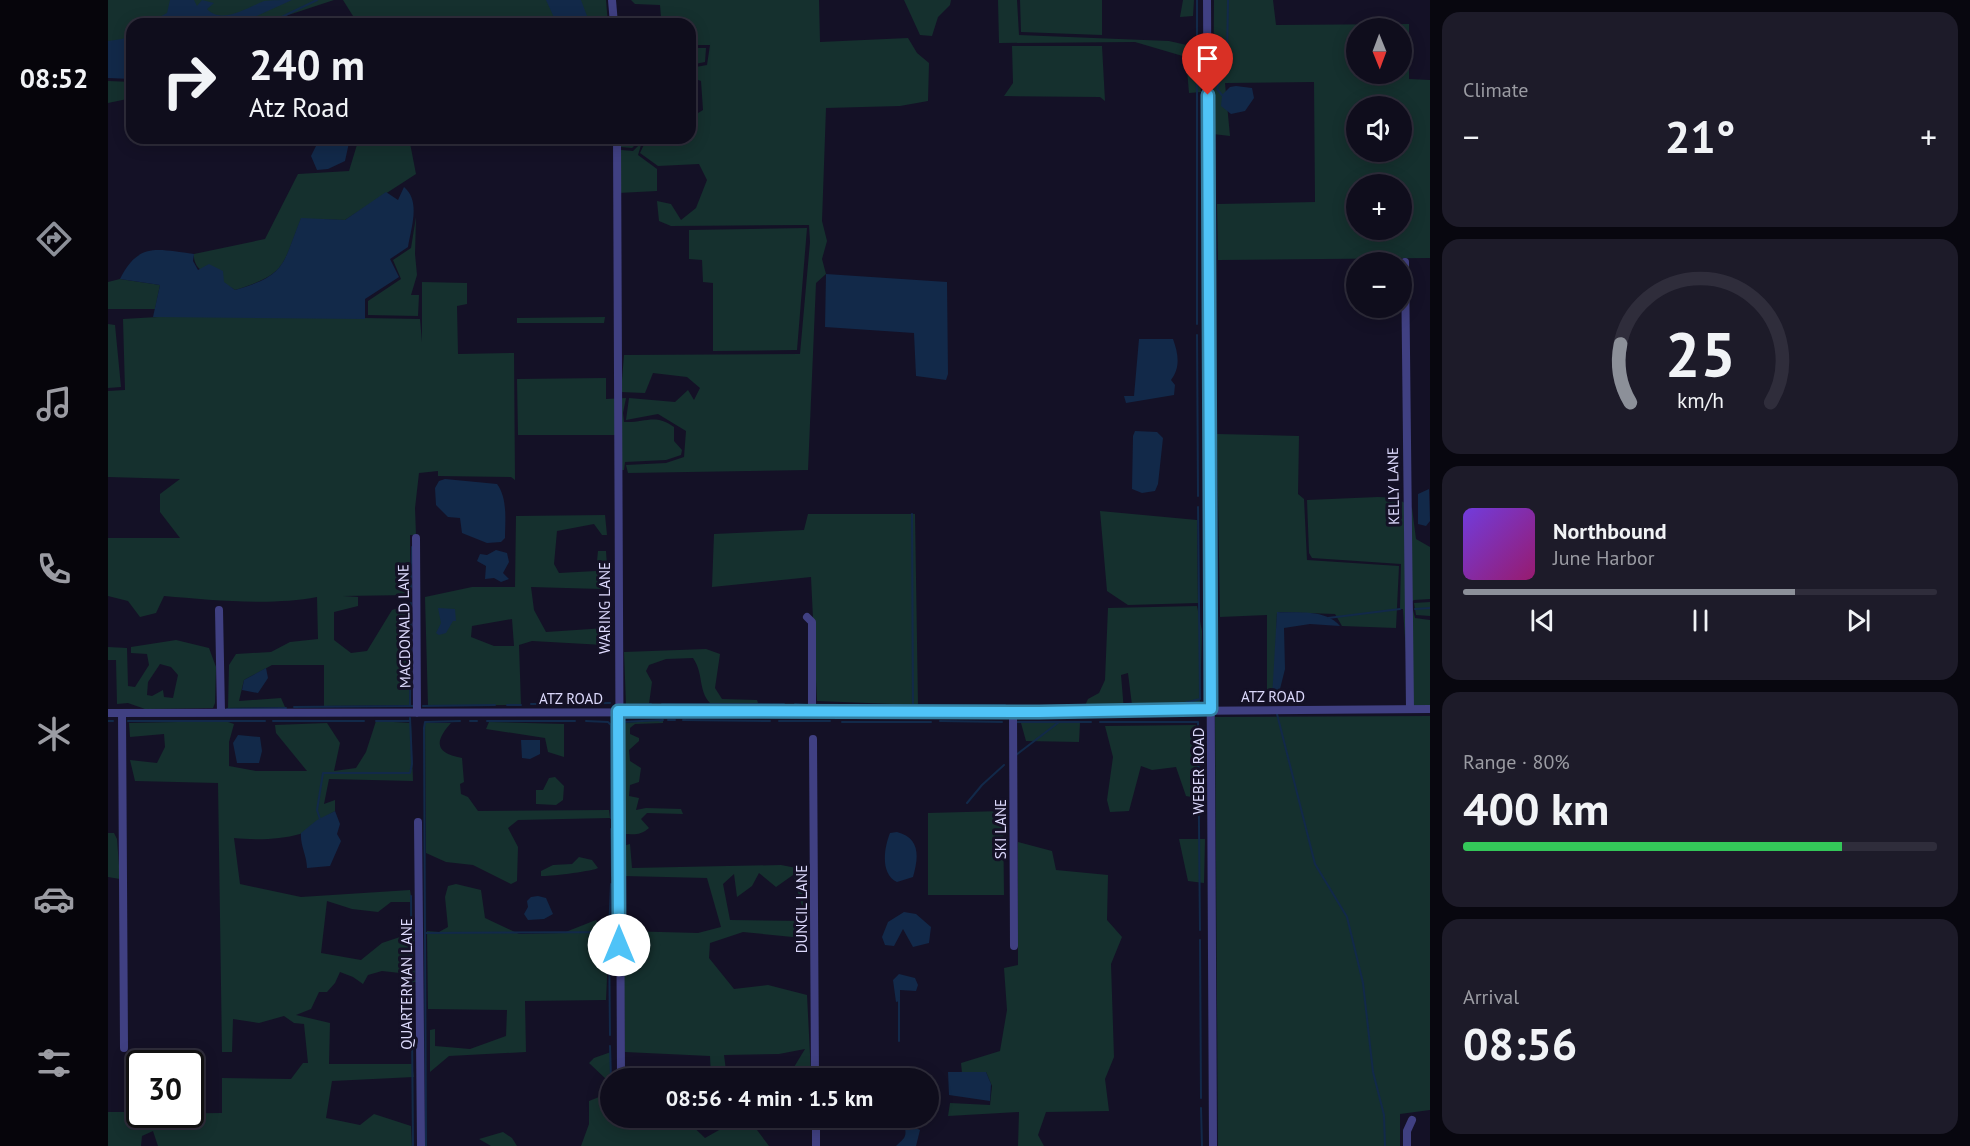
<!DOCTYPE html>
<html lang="en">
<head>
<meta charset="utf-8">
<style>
	:root { --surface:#0f0d1c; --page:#1d1b29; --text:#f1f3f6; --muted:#9b9ca3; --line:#2f2d3b; --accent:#8c9099 }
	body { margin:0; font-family:"PT Sans",sans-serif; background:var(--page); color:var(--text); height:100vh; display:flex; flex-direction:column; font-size:22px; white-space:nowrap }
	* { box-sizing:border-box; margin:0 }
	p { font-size:20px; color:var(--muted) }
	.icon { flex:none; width:33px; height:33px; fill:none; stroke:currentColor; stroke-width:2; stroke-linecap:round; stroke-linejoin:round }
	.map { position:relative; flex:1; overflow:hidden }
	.sheet { display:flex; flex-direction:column; gap:12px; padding:12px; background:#08070f; width:540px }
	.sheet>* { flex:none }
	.top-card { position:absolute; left:18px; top:18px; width:570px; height:126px; border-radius:18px; box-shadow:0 3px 15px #0003,0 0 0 2px var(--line); background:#0f0d1c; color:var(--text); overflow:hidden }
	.needle { width:39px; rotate:179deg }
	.fabs { position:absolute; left:1238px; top:18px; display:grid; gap:12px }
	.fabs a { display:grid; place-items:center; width:66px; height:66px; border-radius:50%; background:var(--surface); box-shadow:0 3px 15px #0003,0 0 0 2px var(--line); font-size:30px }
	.speed { position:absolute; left:18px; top:1050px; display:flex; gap:12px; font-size:30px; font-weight:700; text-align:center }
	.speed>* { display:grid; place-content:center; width:78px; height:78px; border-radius:50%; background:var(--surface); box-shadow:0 3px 15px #0003,0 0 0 2px var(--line); line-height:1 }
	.speed .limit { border:3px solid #111; border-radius:9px; background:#fff; color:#111 }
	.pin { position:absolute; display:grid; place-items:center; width:51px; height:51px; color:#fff; margin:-62px -26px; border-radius:50% 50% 50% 0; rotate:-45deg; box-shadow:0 0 6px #0007 }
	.pin .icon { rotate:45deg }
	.me { position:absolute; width:66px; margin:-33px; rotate:0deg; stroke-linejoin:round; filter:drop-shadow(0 0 4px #0008) }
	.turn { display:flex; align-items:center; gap:21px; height:126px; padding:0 24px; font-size:27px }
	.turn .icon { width:78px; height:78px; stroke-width:2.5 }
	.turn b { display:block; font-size:42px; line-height:51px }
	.big { font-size:45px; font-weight:800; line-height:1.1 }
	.sheet .widget { flex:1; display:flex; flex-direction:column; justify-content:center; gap:9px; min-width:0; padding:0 21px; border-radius:18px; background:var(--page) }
	.sheet .dial { align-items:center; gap:0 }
	.dial svg { height:156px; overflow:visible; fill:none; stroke:var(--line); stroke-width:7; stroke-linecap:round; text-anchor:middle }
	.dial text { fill:var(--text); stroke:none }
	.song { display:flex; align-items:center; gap:18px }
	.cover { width:72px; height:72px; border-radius:9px; background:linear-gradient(135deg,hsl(260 70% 55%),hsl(320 70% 35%)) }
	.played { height:6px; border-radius:3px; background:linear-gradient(90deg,var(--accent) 70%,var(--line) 70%) }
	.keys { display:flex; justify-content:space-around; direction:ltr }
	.heat { display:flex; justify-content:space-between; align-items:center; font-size:33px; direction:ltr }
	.charge { height:9px; border-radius:4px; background:linear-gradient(90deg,#34c759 80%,var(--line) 0) }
	.trip { position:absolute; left:492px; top:1068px; width:339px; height:60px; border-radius:30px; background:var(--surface); box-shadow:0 3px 15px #0003,0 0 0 2px var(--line); font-weight:800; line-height:60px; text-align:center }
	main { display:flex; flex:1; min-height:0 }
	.dock { display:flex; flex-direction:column; width:108px; justify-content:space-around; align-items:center; background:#06050b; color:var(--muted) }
	.dock .icon { width:42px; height:42px }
	.dock .current { color:var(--accent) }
	.dock b { font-size:27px; color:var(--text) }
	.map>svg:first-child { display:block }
</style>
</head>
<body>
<main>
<nav class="dock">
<b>08:52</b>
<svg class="icon current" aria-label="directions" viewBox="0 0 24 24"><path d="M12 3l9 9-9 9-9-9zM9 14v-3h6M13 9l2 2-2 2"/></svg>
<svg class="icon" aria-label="music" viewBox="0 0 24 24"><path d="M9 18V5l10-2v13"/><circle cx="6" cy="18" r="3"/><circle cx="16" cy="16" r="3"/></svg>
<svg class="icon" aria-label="phone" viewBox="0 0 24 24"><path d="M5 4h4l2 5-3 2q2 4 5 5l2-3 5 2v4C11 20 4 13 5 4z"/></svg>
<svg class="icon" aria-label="climate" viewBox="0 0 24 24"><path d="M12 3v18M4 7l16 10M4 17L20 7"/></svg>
<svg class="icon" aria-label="car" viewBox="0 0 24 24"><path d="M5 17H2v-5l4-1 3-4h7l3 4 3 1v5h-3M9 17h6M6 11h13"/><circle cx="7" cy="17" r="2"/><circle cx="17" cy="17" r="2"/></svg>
<svg class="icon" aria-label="filters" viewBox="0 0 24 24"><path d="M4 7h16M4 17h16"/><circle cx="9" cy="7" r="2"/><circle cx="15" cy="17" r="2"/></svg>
</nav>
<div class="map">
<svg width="1322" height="1146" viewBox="0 0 1322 1146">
	<rect width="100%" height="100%" fill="#141126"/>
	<path fill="#15302e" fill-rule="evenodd" d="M0,0H226L153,24H24V66L0,74Z
		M235,0H498L500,24H250Z
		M523,0H711L712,42L800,38L809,53L821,63L820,101L792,106L718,108L714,221L719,241L714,259L718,274L708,283L700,470L520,473L518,465L558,463L576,457L578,431L550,414L518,420L521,398L567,402L580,390L586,400L592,388L579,377L545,373L537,393L513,392L516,355L692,354L702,242L701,225L563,226L551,221L549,201L563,204L573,220L588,208L599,180L591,164L550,166L532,153L539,138H582V118L595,110L593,81L582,77V68L599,65L602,45H582V24H550L553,17L552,5L527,4Z
		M796,0H843L842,5L830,17L824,36L812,35Z
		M890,0H909L911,35L1061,41L1083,46L1092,55L1093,92L1081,93L1078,57L1027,42L891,43Z
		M912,0H994V35L913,32Z
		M1075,0H1086L1085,16L1072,17Z
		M1106,0H1165L1168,25L1301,24V79L1322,80V258L1110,260L1109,204L1207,202L1206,82L1117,83L1122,136L1105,134ZM1248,28H1293V74H1248ZM1248,106H1293V152H1248ZM1248,184H1293V230H1248Z
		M904,46H994L997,101L992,97L896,96L905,83Z
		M582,48H598L597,62L582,65Z
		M0,81L24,82V98L0,103Z
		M251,138H301L308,174L237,220L193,219C174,266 179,274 127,290C113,280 84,274 86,254L157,239L190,174L241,171Z
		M513,138H534L524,148L513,147Z
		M534,142L530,155L549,169V191L510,193L513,150L525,151Z
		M308,217L307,254L309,275L303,295H311L310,316L260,315V301L293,279L285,260L303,248Z
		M699,228L689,350L605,351V283L595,282L594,260L581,259V230Z
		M12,279L52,285L47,309H0V282Z
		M314,282L359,283V304L349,306L350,354L406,353L407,480L403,477L330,476V471L311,473L307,508L308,535H302V595L235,596L250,597V606L226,612V640L243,653L259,651L284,610L302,604L301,705L216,706V665H164L136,680L131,701L173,698L177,707L120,708L121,665L128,654L163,652L182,642L210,639L209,597C163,606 103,600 56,596L48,613L32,617L20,601L0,596V538H72L52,512V494L72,479L0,477V391L17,390L15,319L84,315L312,319L314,342Z
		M497,317L496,323H409V318Z
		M0,324L7,325L13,387L0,388Z
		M498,378V399L518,398L515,413L516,422C538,423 546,413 566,427V441L574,450L573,455L558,460L517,462L516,470H512L511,435H410L409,379Z
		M1109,434L1191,436L1190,494L1196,499L1199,560L1291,566L1288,628L1234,626L1227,614L1169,612L1166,691H1159V615L1112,617Z
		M1270,497L1289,498L1304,508L1308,539L1322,547V599L1306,600L1303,602L1307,618L1322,620V712H1302L1295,609H1292L1293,564L1204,558L1201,553L1199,500Z
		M992,511L1089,520L1090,603L1020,605L999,591Z
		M700,514H807L810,705L709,701L703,577L604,587L606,534L696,530Z
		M497,515L499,535H494L486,524L449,531L446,564L451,573L488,571L490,551H498L499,566L493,589L423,587L426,610L438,632L498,628L496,645L424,641L411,645L413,705L320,706L317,597L364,587H407L408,516ZM404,619L406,646H386L363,637L364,626Z
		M1322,602V616L1308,615L1306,603Z
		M1089,606L1094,631L1092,702L1024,705L1020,673L1013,675L1016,711L974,712L980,699L991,693L997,680L1000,608Z
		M68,640L101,648L108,667L107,703L105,708L37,709L20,703L9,704L8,660H0V647L19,648L20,686L27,687L41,665L39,654L23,653V647ZM52,664L63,667L70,675L65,698L56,697L55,690L44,696L39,695L40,682Z
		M598,649L612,654L607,688L614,699L649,700L650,703H602C590,690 596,674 585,658L558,659L541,665L538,671L544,682L541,704L518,705L516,652Z
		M1322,716V1110L1292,1114V1146H1110L1107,717Z
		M555,720V723L527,724L522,728V734L531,738V741L521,750L522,761L533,768L531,782L522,785L521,796L531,798L528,810L538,808L573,809L575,814L539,813L533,819L541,828C532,836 526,834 515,834L516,723Z
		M117,721L126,724L121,742V766L148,771H199L168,733L167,725L219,723L232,743L226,771L248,768L258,752L268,721L303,723L305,781L221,779L216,804L227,800V811C219,815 197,832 192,834C171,840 146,840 126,838L132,884L193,897L302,890L304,902H283L270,912L244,909L219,901L213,953L253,960L274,943L292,937L301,926L307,930L305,957L308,982L293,983L292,973L274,971L260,975L255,984L245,977L232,972L227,983L219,992H211L203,1009L188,1015L222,1023L221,1064H304L306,1077L224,1081L218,1118L252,1125L266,1114L303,1126L304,1146H50L45,1131L34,1136L33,1146H0V1112H31L32,1114L114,1113V1078L183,1079L195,1063H200L196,1024L186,1023L176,1016L151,1023L125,1019L124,1052H114L110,783L27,781L22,760L49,763L57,747L56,734L22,737L21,723Z
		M381,722L456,724V757L440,752L437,738L378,729Z
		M317,723H343C326,742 327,753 354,758L356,782L352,784L353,794L360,797L370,811L501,810L502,818L410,820L400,828L410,847L409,881L403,884L365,865L338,862L318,853Z
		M913,723H972L971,742L918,741Z
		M1088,725L1094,799L1078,796L1068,767L1044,770L1033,766L1021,811L1002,812L999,800L1005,757L997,726Z
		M447,777L456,786L455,800L448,805L428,804V790H435L441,778Z
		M895,811L896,895H820V813Z
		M0,833H6L9,839L12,879L0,877Z
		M1071,839H1097L1096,883L1080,881Z
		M910,842L944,851L948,870L1000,875L999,920L1014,937L1003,964L1006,1057L997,1079L1001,1111L938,1112L930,1135L936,1146H910L911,1112L840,1116L842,1103L882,1105L884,1086L878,1072L854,1073L853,1063L892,1051L899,1010L896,968L910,965Z
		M522,844L524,868L673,865L699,870L701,912L696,913L685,875L668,887L651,873L644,886L629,897L626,874L615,884L622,920L698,921L695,938L635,932L602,943L601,958L626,989L660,985L699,995L703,1074L700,1078L680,1077L697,1049L671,1054L616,1055L619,1078H603L602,1056L517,1052L515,931L590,933L613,927L599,878L516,876L515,846Z
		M471,857L484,860L490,868C486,871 439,877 433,876V871L445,865L464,864Z
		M348,884L373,890L377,918L411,934L455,933L488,920L496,932H501L498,1000L417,1001L418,1052L341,1056L322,1072V1030L327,1029V1046L362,1049L398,1036L399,1010L320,1009L319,931L331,932L340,927L337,897L340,886Z
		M503,1052L502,1118H576L597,1138L627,1121L649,1130L661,1146H473L481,1124V1101L501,1093L499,1080L481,1063L486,1058Z
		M395,1132L404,1138L409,1146H383L371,1139Z"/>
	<path fill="#122949" d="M62,0H86L89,6L94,0L106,3L99,9C114,25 140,7 156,1C164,0 175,0 184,0L131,24H38L59,13Z
		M438,0H473L482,24H449Z
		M24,34V79L0,78V41L14,39Z
		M1128,86L1144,88L1146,98L1137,111L1123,114L1113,106L1114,95L1122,87Z
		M212,138H242L237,161L220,169L209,170L203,156Z
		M296,187C313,201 303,228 300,247L282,259L291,277L257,299V319L45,317L52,285L12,279C31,241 50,250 86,254L85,261L90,270L101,264L115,271L116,282L127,290C179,275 174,265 193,218L237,220L278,192L290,200Z
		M718,274L839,282L840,374L838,380L808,376L806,333L717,327Z
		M1031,339H1065C1070,353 1073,367 1063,380L1067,385L1066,395L1018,403L1016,396H1026Z
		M1027,431L1049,432L1055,438L1050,484L1047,491L1034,493L1024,489L1025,436Z
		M337,479L389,484C400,499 397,521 397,538L393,542L379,543L354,533L352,518L340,517L328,505L327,488L331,481Z
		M1321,489L1322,521L1318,526L1310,524V494Z
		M388,550L399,553L401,562L395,573L401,579L393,582L386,578L377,579L378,566L369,561L372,554L379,555Z
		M330,608L347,609L348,621H345L338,633L331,635L328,633L333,623Z
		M1169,612C1189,613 1218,609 1232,626L1202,624L1176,628L1177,669L1169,701L1164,698Z
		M158,668L160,678L150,693L134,690L136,680Z
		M130,735L152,737L154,751L151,763H129L125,743Z
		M413,740H432V754L422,759L414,758Z
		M227,811L232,824L229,834L233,841L222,866L199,868C199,856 192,845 193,833L209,820Z
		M789,832C812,838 811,856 805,877L789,882C772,874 776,848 782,833Z
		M430,896L438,898L445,914L436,919L420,920L416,914L420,907L419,901L423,897Z
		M796,912L808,914L823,927L821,943L805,947L795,929L786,946L777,945L774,937L780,922Z
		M791,974L807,978L810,985L808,991L792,990V1001L788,1002L785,980Z
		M840,1072H878L883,1084L882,1101L841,1095Z
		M790,1119L812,1130L808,1146H788C795,1139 799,1138 797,1128L781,1120Z"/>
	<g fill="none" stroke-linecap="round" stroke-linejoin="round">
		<path stroke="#122949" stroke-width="2" d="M1089,0V324
			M159,24L209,0
			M1114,95L1109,89L1119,57L1120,0
			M1089,335L1090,496
			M303,593L304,547
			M1307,609L1322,608
			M1220,618L1292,609
			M423,704L502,703
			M554,704H676
			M687,704L698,705
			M302,705L303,603
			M399,705H413
			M517,705L543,704
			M708,705H897
			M315,706L387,705
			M802,706L805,705L804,514
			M907,706H926
			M937,706H1014
			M1025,706H1065L1092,699L1090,507
			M186,707L305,706
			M119,709L178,708
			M1169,714L1207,864L1239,917L1255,983L1265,1072L1276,1115L1277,1146
			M560,720H567
			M575,720L662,721
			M0,721H5
			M20,721H157
			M165,721H256
			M268,721H302
			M362,721H369
			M379,721H467
			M478,721L500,722L503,725V818
			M671,721H722
			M832,721L894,722
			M513,722L555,720L552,721
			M734,722H823
			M908,722H983
			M992,722H1090L1092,930
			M908,755L951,722
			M859,803L874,785L896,765
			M212,819L209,810L215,773H302L304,764L302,718
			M503,829L504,876
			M303,896L304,1014
			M317,933L501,932
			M1092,940L1093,1098
			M791,998V1041
			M304,1025L305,1146
			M502,1035L501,932L503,884
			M502,1046L503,1078
			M1093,1108L1094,1146
			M318,1146L316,728L317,722L352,721"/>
		<path stroke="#404082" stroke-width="8" d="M504,0L506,24
			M1099,0L1105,1146
			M509,138L513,1078
			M1297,262L1302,709
			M308,538L309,713
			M111,610L113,713
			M699,617L704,622V711
			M905,712L906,946
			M0,713L931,712L1322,709
			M14,713L16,1048
			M705,739L707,1078
			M310,822L313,1146
			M708,1118V1146
			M1299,1146V1131L1304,1120"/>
	</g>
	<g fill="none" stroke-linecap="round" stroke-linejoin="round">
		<defs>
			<path id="route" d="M511,945L510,711L931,712L1103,709L1100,95"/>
		</defs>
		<use href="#route" stroke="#337fa1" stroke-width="15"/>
		<use href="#route" stroke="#4fc3f7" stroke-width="10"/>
	</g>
	<g text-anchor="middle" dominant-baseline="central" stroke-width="6" stroke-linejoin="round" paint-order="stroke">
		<g font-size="15" fill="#dcd9fc" stroke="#141126">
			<text transform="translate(1285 486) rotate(-91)">KELLY LANE</text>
			<text transform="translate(496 608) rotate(-90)">WARING LANE</text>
			<text transform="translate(296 626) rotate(-91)">MACDONALD LANE</text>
			<text x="1165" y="696">ATZ ROAD</text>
			<text x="463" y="698">ATZ ROAD</text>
			<text transform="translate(1090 771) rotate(-90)">WEBER ROAD</text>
			<text transform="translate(892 829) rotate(-90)">SKI LANE</text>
			<text transform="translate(693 909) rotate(-90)">DUNCIL LANE</text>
			<text transform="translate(298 984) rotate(-90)">QUARTERMAN LANE</text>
		</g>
	</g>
</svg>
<div class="fabs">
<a><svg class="needle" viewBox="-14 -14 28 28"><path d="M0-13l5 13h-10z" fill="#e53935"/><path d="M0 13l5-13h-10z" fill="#9b9ca3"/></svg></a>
<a><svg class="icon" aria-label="sound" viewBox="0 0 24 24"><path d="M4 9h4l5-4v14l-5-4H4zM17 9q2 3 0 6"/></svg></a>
<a>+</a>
<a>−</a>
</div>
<div class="speed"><div class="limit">30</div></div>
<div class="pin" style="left:1100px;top:95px;background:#d93025"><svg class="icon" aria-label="arrive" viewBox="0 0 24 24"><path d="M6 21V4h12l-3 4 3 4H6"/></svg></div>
<svg class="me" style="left:511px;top:945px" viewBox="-20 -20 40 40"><circle r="19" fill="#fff"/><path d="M0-13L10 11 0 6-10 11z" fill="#4fc3f7"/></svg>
<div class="trip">08:56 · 4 min · 1.5 km</div>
<div class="top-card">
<div class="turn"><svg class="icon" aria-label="right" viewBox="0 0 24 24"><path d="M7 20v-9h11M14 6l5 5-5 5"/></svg><div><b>240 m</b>Atz Road</div></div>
</div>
</div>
<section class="sheet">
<div class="widget"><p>Climate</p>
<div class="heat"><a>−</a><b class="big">21°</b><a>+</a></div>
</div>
<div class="widget dial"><svg viewBox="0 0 100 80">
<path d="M14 69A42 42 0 1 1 86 69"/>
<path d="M14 69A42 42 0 0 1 9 39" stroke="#8c9099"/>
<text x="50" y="56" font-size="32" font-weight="700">25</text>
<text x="50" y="72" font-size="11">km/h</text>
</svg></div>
<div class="widget">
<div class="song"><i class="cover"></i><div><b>Northbound</b><p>June Harbor</p></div></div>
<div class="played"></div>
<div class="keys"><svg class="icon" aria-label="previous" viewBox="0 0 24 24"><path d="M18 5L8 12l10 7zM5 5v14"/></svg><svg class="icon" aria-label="pause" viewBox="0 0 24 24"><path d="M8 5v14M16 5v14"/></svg><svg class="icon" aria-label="next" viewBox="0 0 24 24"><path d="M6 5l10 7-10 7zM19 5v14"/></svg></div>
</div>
<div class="widget"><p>Range · 80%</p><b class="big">400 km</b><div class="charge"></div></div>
<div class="widget"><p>Arrival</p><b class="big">08:56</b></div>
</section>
</main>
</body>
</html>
